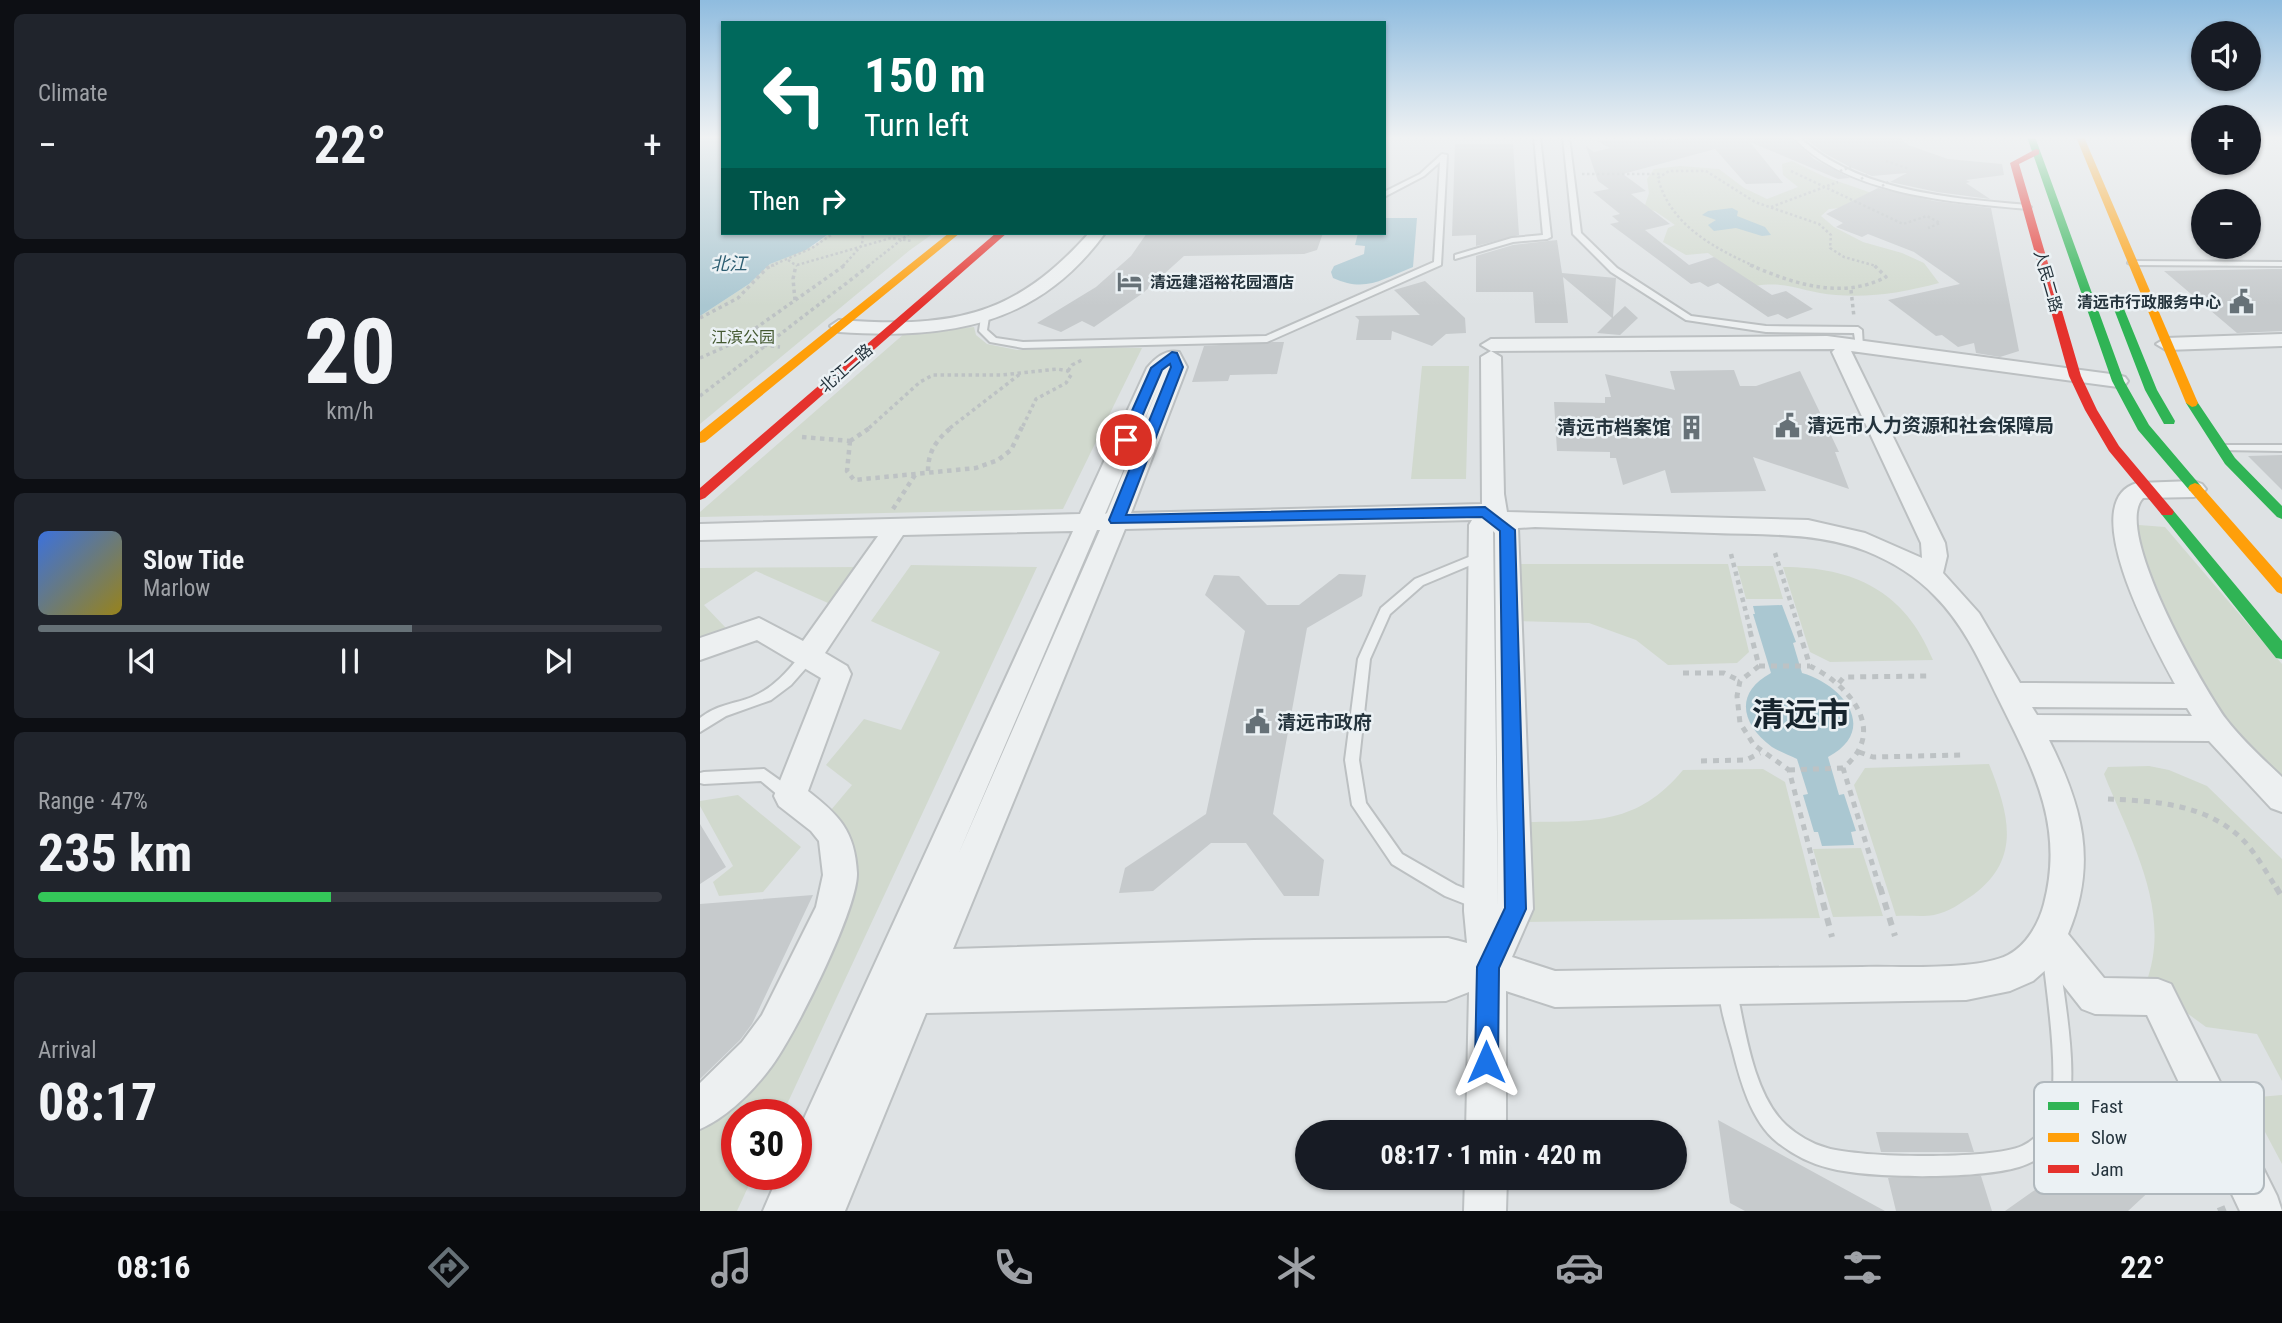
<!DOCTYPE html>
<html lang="en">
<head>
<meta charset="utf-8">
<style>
	:root { --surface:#171b24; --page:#20242c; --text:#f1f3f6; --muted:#9ea1a6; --line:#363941; --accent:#667177 }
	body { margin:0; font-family:"Roboto Condensed","Noto Sans SC",sans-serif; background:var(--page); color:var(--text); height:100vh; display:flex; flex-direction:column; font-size:26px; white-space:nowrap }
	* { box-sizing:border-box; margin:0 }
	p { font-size:23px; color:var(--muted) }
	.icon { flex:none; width:38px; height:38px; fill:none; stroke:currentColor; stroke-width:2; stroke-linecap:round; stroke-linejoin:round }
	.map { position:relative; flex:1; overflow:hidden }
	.sheet { display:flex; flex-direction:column; gap:14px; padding:14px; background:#0d0f14; width:700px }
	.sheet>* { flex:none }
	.banner { position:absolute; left:21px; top:21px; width:665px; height:214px; border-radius:0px; box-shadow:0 2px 5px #0004; background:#00695c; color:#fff; overflow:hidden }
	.buttons { position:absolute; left:1491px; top:21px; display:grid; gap:14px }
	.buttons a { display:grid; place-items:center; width:70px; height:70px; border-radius:50%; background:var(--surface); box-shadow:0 2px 5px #0004; font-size:35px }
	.speed { position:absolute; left:21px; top:1099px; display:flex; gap:14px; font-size:35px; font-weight:700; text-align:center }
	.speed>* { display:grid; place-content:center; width:91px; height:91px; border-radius:50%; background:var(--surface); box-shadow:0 2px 5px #0004; line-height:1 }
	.speed .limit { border:10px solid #d22; background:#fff; color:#111 }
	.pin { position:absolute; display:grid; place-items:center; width:60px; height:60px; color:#fff; margin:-30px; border:4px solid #fff; border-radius:50%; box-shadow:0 2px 7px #0007 }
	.me { position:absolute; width:77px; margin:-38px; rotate:0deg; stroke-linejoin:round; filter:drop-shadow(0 0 5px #0008) }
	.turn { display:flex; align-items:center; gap:24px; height:147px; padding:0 28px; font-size:32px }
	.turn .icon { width:91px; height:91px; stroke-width:2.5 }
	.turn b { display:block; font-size:49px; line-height:60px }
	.then { display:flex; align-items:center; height:66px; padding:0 28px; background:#0003; gap:14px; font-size:26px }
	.big { font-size:52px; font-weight:700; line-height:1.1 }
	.sheet .card { flex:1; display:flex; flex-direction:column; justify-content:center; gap:10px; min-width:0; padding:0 24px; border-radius:10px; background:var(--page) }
	.sheet .dial { align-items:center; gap:0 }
	.dial b { font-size:91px; line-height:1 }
	.song { display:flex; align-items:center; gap:21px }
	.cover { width:84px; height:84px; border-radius:10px; background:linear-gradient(135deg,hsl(220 70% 55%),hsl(50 70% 35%)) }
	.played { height:7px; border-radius:4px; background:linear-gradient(90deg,var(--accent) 60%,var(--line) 60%) }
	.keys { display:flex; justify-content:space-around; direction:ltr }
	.heat { display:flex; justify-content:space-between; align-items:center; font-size:38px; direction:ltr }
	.charge { height:10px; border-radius:5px; background:linear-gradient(90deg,#34c759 47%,var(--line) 0) }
	.trip { position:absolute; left:595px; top:1120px; width:392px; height:70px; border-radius:35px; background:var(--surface); box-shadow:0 2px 5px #0004; font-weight:700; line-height:70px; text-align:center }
	.tab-bar { display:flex; height:112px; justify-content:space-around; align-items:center; background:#090b0e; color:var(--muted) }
	.tab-bar .icon { width:49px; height:49px }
	.tab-bar .on { color:var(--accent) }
	.tab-bar b { font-size:32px; color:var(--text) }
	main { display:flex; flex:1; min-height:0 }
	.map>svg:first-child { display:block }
</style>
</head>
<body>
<main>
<section class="sheet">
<div class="card"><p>Climate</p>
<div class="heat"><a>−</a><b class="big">22°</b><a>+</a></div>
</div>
<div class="card dial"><b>20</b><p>km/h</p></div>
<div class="card">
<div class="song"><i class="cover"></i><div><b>Slow Tide</b><p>Marlow</p></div></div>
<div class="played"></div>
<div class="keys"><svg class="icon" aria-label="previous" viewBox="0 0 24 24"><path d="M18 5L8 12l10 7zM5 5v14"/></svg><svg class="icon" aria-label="pause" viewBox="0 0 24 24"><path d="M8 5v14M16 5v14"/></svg><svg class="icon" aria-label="next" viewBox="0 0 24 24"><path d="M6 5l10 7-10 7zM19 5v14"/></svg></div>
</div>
<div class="card"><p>Range · 47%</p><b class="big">235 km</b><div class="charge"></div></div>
<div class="card"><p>Arrival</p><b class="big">08:17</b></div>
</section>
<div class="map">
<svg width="1582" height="1211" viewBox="0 0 1582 1211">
	<rect width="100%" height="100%" fill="#dee2e4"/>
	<path fill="#d1d9ce" d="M1092,161L1125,177L1201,203L1129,209L1121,216L1134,227L1163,242L1202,253L1224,263L1239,283C1205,292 1172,298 1136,295C1105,293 1087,280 1055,286L1008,253L986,255L963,242L968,228L975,225L955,211L944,208L949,193L947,179L954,169L980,166L1019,169L1044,188L1067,199L1098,187L1083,175L1082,164Z
		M130,233H234L210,250L0,424V316L49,284L70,264L115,245Z
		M274,327L276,335L287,344L317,350L389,347L442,348L363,509L0,517V512L205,333Z
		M722,366H769L766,479H711Z
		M1439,525L1465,527L1582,664V784L1537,736L1488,661L1435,535Z
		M814,564H1028L1049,652L1037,663L968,665L936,640L889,623L819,621Z
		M211,565L337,567L82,1115H37V1174H54L37,1211H0V1130L58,1081L157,888L150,836L131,810L152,785L126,765L164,719L201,730L240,652L171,621Z
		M1037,566H1073L1083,599H1046Z
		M164,567L137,607L56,571L4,605L26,628L0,644V568Z
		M1083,567C1154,567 1205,591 1233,660L1130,662L1110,652Z
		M1289,764C1309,814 1322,859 1273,895C1261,903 1249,912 1234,915C1222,917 1209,915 1196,916L1154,785L1165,768Z
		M1449,766L1469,770L1507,786L1582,859V1081L1557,1034L1506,1027L1446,983C1473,911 1430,840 1404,774L1408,767Z
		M1063,769L1085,782L1120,918L824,922L829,822C894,821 937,825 983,770Z
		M38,795L101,847L63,892L19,896L13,882L33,866L0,806V801Z
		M1161,848L1183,916L1133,917L1113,849Z
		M1582,1095V1164L1547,1098Z"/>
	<path fill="#aac7d1" d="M0,137H23V233H130L106,250L70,264L49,284L0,316Z
		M1032,208L1038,211L1037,216L1065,227L1071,235L1062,236L1036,228L1014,231L1008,225L1016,220L1002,215L1008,211Z
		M684,218H717L713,267C682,279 666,293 633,278L631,272L634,266L664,254L665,246L655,245L658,233H684Z
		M1082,605L1096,642L1093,643L1102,673C1144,685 1179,730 1128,757L1139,795L1144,794L1156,831L1151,832L1154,845L1122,846L1118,832H1114L1103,795L1108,794L1097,759C1089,755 1080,752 1072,747C1041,724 1034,693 1071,673L1053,614H1055L1053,606Z"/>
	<path fill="#c6cacc" d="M1038,137H1090L1114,159L1150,178L1138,179L1050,142L1083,183L1046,184L1015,149L923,174L946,191L931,194L970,224L945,230L989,265L1014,257L1072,295L1086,291L1113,309L1087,319L1078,314L1068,317L1018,283L1008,287L1000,282L991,284L910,224L919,222L912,216L920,214L893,192L909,189L898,181L886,146L894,152L910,148L897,141Z
		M1103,137H1199L1208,145L1248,159L1302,164L1304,175L1266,180L1270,182L1266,183L1290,199L1237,192L1190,182L1207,173L1172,176L1150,167L1124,153Z
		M755,144H813L819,235L776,246V235L752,236Z
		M1178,188L1234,201L1291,208L1319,351L1300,357L1276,353L1274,343L1258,347L1242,335L1236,336L1188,300L1260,284L1214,252L1168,234L1162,237L1136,227L1143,223L1126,214Z
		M447,233H623L617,250L604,254L484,256L443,293L394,327L382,321L361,332L337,323L396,287L431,256Z
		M857,240L862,273L916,278L913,317L925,306L938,318L920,335L897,333L912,318L863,277L868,323H835L833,292H776V256L813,245Z
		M1573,269H1582V331L1537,333L1464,271Z
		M725,281L765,318L766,333L746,334L732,346L692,331L691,340H656L659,320L655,316L720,315L694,290Z
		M573,342H584L577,374L530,375L528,381L492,382L504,346Z
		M1034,370L1040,386H1056L1100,371L1139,452H1135L1149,489L1053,457L1066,491L971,493L965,470L923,485L916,458H910V452L857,451L854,402L905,403V397H911L905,374L975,390L970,371Z
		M1582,455V490L1548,456Z
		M639,574L666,575L662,596L607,628L573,814L624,860L619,896H584L546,843H511L453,891L419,893L425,868L506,814L545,631L505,595L514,575L539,576L567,605H599Z
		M0,824L26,867L0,884Z
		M113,895L52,1024L40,1040L0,1079V904Z
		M1018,1120L1185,1211H1045L1030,1203Z
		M1428,1124L1455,1186L1428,1211H1305Z
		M1176,1132L1268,1133L1274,1152H1181Z
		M1281,1176L1292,1211H1196L1188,1178Z"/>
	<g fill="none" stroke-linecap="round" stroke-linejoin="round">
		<defs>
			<path id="lane" d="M834,137H840L851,237L847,239L813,242L755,259V255L812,238L843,235Z
				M863,137H869L881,233L917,268L991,316L1066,326L1158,327L1162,330L1163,348L1156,346L1154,333L1066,332L986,320L911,272L873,234Z
				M1093,137H1099C1158,192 1250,198 1327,205L1331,207L1327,209C1252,202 1147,195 1093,137Z
				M742,154L747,155L741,265L567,342L323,348L290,342L279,331L281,317L285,314L289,317L287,330L296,338L323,342L566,336L734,262L740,162L724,176L684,197V192L720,174Z
				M1429,261L1582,262V266L1432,265L1428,263Z
				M1523,445H1582V451L1519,450L1518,448Z
				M781,552L785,553L787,556L785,559L723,585L690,614L670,659L659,760L666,803L702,854L756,885L784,896L786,901L784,906L778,909L745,896L692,864L652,805L645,760L658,659L681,608L715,579Z
				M108,651L113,652L114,656L113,660L91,685L71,700L26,716L0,732V718C16,705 34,704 52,697C74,688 89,670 103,652Z
				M64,769L95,791L97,796L95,801L90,803L85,801L61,781L4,784L0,783V773L4,772Z
				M1351,949L1357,951L1359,957C1365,1006 1383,1091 1360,1135C1352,1151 1336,1162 1319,1167C1279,1179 1171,1179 1129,1168C1111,1164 1092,1154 1077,1142C1051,1121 1040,1080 1032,1048C1028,1033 1015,994 1021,981L1027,978L1033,981L1036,987C1045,1029 1053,1094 1086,1125C1097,1135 1112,1144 1127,1148C1160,1158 1291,1160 1322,1146C1331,1142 1340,1134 1345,1125C1363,1093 1347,996 1343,957L1345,951Z"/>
			<path id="street" d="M389,233H405C337,327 247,339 139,332L130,326L139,320C249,328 313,319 389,233Z
				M1582,334V346L1466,350L1456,344L1466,338Z
				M1127,336L1418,375L1425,377L1428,381L1425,385L1418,387L1151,351L1245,543L1247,556L1243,573L1279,613L1320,683L1475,684C1457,650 1373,501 1437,483L1494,481L1502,484L1506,489L1502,494L1494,497L1443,498C1412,530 1503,687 1526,719C1542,740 1563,759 1582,777V812L1571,808L1509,741L1349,740C1382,806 1398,862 1368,934L1404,978L1458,979L1471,984L1577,1196L1582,1211H1540L1447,1015L1395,1014L1382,1009L1349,967L1333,981L1310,991L1266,1000L855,1007L806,991V1132H766L769,992L746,1001L226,1013L145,1211H63L79,1174H96V1136L373,531L203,535L125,653L147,666L151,674L108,791C139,815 155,831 157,873C158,909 92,1042 68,1071C51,1093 26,1118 0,1129V1083L42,1042L62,1015L116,907L123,875L119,841L111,831L79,806L74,796L121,678L57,640L0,660V638L59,618L103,641L178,536L0,540V524L380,514L447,368C455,358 466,349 479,352L487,367L431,513L782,504L781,357L791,351L801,357L804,494L807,512L1108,520L1165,533L1222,558L1221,543L1132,352L1135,349L791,351L781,345L791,339ZM462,378L407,513L405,514ZM772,520L769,525L764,911L767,943L748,938L554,940L253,949L425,529ZM835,527C895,529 954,531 1014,533C1065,535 1118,532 1166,551C1191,561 1216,576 1235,596C1264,625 1281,663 1298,698C1332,767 1365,824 1344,904C1339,923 1327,945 1308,955C1276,971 1200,966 1162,967C1060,968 957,969 855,971L812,957L833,909L818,528ZM397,530H400L258,855ZM793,531L795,533L798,908ZM1332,707L1487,708L1492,716L1337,715Z
				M765,1178H807L806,1211H764Z"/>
		</defs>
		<use href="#lane" stroke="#bcc0c2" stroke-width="4"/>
		<use href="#street" stroke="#bcc0c2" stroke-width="4"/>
		<path stroke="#bdc2c4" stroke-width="2.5" stroke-dasharray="2.5 2.5" stroke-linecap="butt" d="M1186,161L1209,169
			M1091,171L1203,224L1227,216L1240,223L1228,228
			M882,174H961
			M1071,207L1138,182
			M88,260L97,266
			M97,265L191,238L212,241
			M71,266L112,248L134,233
			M143,266L162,245L163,233
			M168,266L210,233
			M1054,266C1014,248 970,225 958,178L969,171H1006L1055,202L1119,224L1131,235L1130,248L1144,257L1176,266"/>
		<path stroke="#bdc2c4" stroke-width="3.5" stroke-dasharray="3.5 3.5" stroke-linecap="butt" d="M1050,265C1094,284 1142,300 1186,277L1174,265
			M1151,290L1154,317
			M95,300L93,279L96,265
			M0,318L38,298L67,268L74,265
			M36,342L80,347
			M0,358L36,342L145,265
			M368,371L372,365L384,359
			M0,396L170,265
			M169,428L220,382L233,375H302L357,369L368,371L371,375L366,383L336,399L322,428
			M250,428L320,374"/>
		<path stroke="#bdc2c4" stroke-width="4.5" stroke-dasharray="4.5 4.5" stroke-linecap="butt" d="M102,437L150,441
			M150,441L147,471L154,480L276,468L298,460L311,450L322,427
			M150,441L171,427
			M228,471C228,451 237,439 252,427
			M193,509L215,475
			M1075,553L1100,632
			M1031,554L1051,632"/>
		<path stroke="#bdc2c4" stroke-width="5" stroke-dasharray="6 6" stroke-linecap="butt" d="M1050,631L1059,666L1040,681L1037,696L1040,723L1054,745L1089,770L1120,889
			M1099,631L1110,666C1149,685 1189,731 1143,768L1180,889
			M1059,666H1110
			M983,673H1024L1040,681
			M1139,683L1144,677L1229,676
			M1159,752L1173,757L1263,755
			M1001,761L1046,760L1060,753
			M1089,770L1143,768
			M1408,799C1455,801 1506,804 1542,839C1556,853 1566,872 1577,889"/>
		<path stroke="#bdc2c4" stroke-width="6" stroke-dasharray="8 8" stroke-linecap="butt" d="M1119,887L1132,937
			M1180,887L1195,936
			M1576,887L1582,897
			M1518,1211L1528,1207"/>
		<use href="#lane" fill="#edf0f1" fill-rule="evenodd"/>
		<use href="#street" fill="#edf0f1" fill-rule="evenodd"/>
		<path fill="#30b455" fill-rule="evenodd" d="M1327,137H1335L1424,381L1449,425L1500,485L1502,488L1500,491H1490L1438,430L1412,381Z
			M1417,301L1422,304L1457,390L1475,421L1474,424H1464L1445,390L1412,304Z
			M1492,399L1496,400L1535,458L1582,506V519L1577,517L1525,464L1486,403Z
			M1467,507L1472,509L1582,641V659L1576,658L1462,515L1460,512L1462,509Z"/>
		<path fill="#ff9f0a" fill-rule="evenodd" d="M1376,137H1384L1498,403L1496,406L1492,407L1486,403Z
			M249,233H260L5,442L0,443V432Z
			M1495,483L1500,485L1582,578V594L1577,592L1490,491L1488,488L1490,485Z"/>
		<path fill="#e5322d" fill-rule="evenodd" d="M1336,149L1339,150V154L1319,164L1381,376L1397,410L1419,446L1472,509L1474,512L1472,515H1462L1409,451L1385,410L1369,376L1310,163Z
			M296,233H307L5,498L0,500V488Z"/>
		<path stroke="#bdc2c4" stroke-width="2.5" stroke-dasharray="2.5 2.5" stroke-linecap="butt" d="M1140,171L1151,167
			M1161,179L1169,174
			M1182,186L1190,181"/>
	</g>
	<linearGradient id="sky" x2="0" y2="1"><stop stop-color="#8fbcdf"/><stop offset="0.45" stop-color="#f0f2f3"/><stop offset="1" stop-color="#f0f2f3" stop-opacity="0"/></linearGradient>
	<rect width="1582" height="306" fill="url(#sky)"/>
	<path fill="#1a73e8" stroke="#114b97" stroke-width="2" d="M472,352L477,353L483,367L426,515L785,507L815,530L826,909L799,968L798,1062L795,1070L786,1074L778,1070L775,1062L777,967L805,908L800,531L782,517L411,523L409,520L471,367L470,364L462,370L432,440L426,445L419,440L451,368Z"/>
	<defs>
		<symbol id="hotel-bare" viewBox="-9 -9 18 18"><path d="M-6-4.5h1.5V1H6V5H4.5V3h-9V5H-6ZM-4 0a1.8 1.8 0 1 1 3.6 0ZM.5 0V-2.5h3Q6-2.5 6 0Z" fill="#667177" stroke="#ebf1f4" stroke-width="2.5" paint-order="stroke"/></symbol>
		<symbol id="civic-bare" viewBox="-9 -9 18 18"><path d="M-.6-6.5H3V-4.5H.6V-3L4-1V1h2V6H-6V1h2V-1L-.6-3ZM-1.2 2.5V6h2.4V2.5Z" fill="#667177" stroke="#ebf1f4" stroke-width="2.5" paint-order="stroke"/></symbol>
		<symbol id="building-bare" viewBox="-9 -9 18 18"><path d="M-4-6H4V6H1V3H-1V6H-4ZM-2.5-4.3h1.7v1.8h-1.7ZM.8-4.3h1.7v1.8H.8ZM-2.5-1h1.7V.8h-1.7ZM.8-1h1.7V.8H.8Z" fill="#667177" stroke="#ebf1f4" stroke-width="2.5" paint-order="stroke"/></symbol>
	</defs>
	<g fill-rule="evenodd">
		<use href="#hotel-bare" x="412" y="264" width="35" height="35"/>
		<use href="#civic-bare" x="1524" y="284" width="35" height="35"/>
		<use href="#civic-bare" x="1070" y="408" width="35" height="35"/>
		<use href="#building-bare" x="974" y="410" width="35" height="35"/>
		<use href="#civic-bare" x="540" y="704" width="35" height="35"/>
	</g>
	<g text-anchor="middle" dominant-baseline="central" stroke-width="5" stroke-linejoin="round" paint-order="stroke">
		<g font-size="16" fill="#25343d" stroke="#ebf1f4">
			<text transform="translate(1348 281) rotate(74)">人民二路</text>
			<text transform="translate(146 368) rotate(-41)">北江二路</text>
		</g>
		<g font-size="16" font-weight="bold" fill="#25343d" stroke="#ebf1f4" text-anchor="start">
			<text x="450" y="282">清远建滔裕花园酒店</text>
			<text x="1521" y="302" text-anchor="end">清远市行政服务中心</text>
		</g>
		<g font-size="16" fill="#445931" stroke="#ebf1f4">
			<text x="43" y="337">江滨公园</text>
		</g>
		<g font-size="18" font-style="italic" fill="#2d5e72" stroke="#ebf1f4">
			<text x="29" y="263">北江</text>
		</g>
		<g font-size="19" font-weight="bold" fill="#25343d" stroke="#ebf1f4" text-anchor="start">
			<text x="1107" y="425">清远市人力资源和社会保障局</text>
			<text x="971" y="427" text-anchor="end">清远市档案馆</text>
			<text x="577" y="722">清远市政府</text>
		</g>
		<g font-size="33" font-weight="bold" fill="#17252e" stroke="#ebf1f4">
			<text x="1101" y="714">清远市</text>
		</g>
	</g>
	<rect x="1334" y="1082" width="230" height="112" rx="10" fill="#ebf1f4" stroke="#b0b8bd" stroke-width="2"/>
	<rect x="1348" y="1102" width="31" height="8" fill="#30b455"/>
	<rect x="1348" y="1133" width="31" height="9" fill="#ff9f0a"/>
	<rect x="1348" y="1165" width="31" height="8" fill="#e5322d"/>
	<g font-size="19" fill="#25343d">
		<text x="1391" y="1113">Fast</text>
		<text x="1391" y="1144">Slow</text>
		<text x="1391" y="1176">Jam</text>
	</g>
</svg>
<div class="buttons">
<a><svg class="icon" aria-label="sound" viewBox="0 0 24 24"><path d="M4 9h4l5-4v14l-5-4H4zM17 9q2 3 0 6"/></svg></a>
<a>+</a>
<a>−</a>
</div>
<div class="speed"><div class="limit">30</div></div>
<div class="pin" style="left:426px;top:440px;background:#d93025"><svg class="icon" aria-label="arrive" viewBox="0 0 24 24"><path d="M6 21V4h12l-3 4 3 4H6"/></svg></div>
<svg class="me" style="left:786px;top:1062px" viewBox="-20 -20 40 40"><path d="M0-17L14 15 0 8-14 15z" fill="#1a73e8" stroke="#fff" stroke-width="4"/></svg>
<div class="trip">08:17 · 1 min · 420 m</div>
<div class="banner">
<div class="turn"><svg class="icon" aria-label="left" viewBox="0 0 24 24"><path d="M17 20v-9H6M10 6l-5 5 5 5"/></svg><div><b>150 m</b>Turn left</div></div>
<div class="then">Then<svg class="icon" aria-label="right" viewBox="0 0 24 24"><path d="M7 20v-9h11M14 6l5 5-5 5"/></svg></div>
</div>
</div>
</main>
<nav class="tab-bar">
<b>08:16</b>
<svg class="icon on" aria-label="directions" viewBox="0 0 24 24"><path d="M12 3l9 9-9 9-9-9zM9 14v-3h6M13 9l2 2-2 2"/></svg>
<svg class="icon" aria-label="music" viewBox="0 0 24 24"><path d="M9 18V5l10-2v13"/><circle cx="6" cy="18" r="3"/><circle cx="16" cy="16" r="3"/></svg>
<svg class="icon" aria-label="phone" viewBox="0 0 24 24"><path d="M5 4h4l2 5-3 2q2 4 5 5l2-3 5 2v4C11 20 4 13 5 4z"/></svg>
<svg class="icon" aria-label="climate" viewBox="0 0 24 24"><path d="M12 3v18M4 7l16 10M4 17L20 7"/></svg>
<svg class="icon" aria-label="car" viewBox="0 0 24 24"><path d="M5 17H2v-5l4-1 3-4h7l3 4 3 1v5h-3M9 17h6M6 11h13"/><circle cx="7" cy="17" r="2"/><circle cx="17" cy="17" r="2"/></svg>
<svg class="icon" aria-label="filters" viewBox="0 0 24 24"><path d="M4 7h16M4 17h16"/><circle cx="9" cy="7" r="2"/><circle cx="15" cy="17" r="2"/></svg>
<b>22°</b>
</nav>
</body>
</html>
